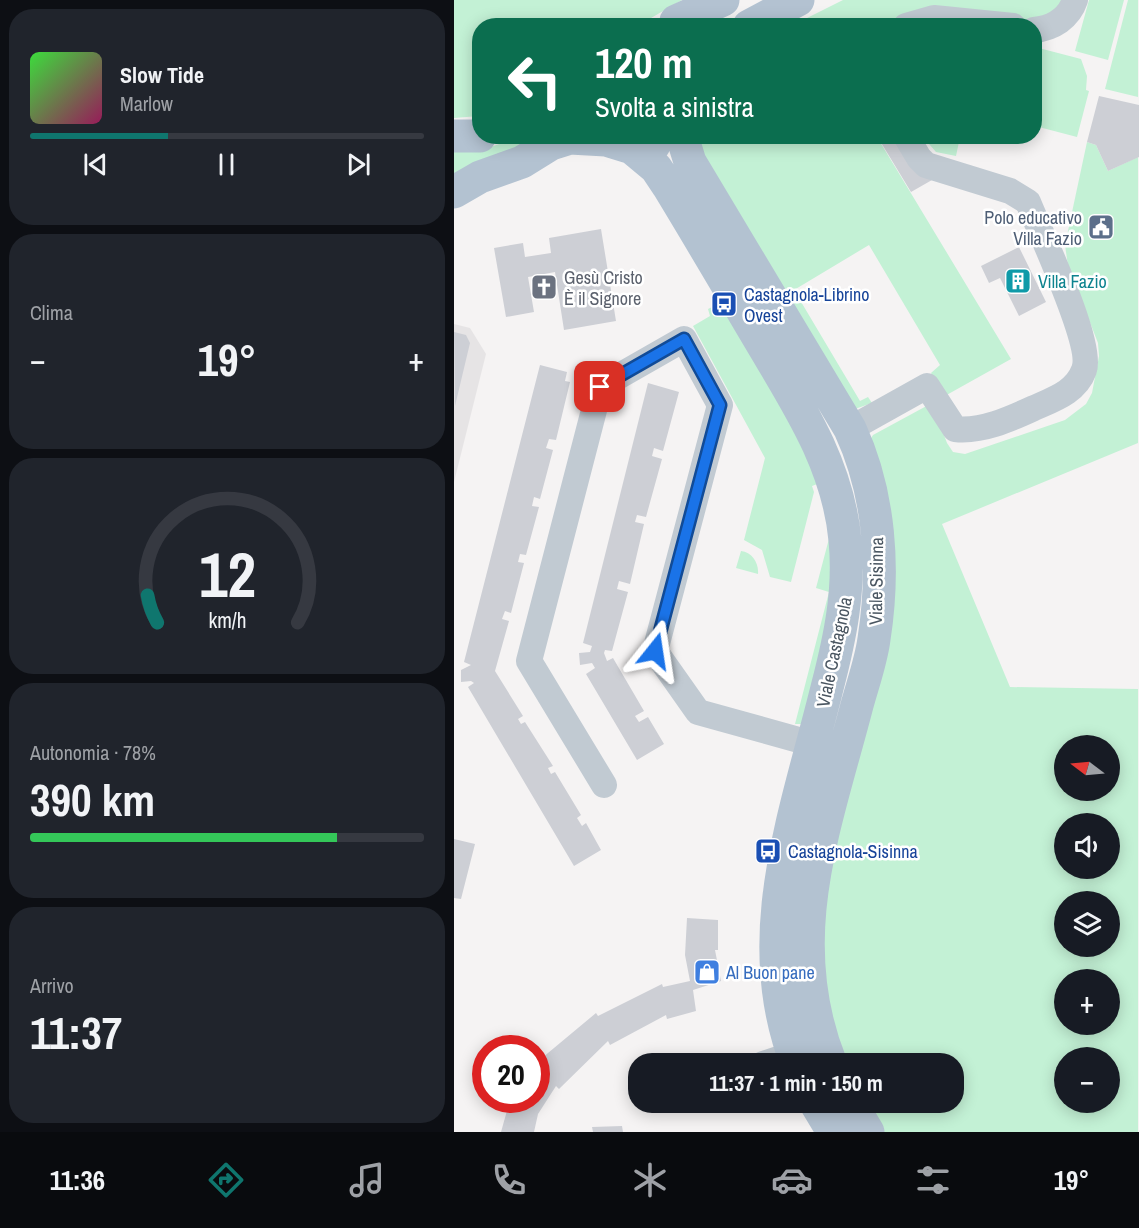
<!DOCTYPE html>
<html lang="it">
<head>
<meta charset="utf-8">
<style>
	:root { --surface:#171b24; --page:#20242c; --text:#f1f3f6; --muted:#9ea1a6; --line:#363941; --accent:#0f766e }
	body { margin:0; font-family:"Archivo Narrow",sans-serif; background:var(--page); color:var(--text); height:100vh; display:flex; flex-direction:column; font-size:22px; white-space:nowrap }
	* { box-sizing:border-box; margin:0 }
	p { font-size:20px; color:var(--muted) }
	.icon { flex:none; width:33px; height:33px; fill:none; stroke:currentColor; stroke-width:2; stroke-linecap:round; stroke-linejoin:round }
	.map { position:relative; flex:1; overflow:hidden }
	.details { display:flex; flex-direction:column; gap:9px; padding:9px; background:#0d0f14; width:454px }
	.details>* { flex:none }
	.guide { position:absolute; left:18px; top:18px; width:570px; height:126px; border-radius:24px; box-shadow:0 3px 15px #0003; background:#0b6e4f; color:#fff; overflow:hidden }
	.needle { width:39px; rotate:286deg }
	.tools { position:absolute; left:600px; top:735px; display:grid; gap:12px }
	.tools a { display:grid; place-items:center; width:66px; height:66px; border-radius:50%; background:var(--surface); box-shadow:0 3px 15px #0003; font-size:30px }
	.speed { position:absolute; left:18px; top:1035px; display:flex; gap:12px; font-size:30px; font-weight:700; text-align:center }
	.speed>* { display:grid; place-content:center; width:78px; height:78px; border-radius:50%; background:var(--surface); box-shadow:0 3px 15px #0003; line-height:1 }
	.speed .limit { border:9px solid #d22; background:#fff; color:#111 }
	.pin { position:absolute; display:grid; place-items:center; width:51px; height:51px; color:#fff; margin:-26px; border-radius:12px; box-shadow:0 3px 9px #0006 }
	.me { position:absolute; width:66px; margin:-33px; rotate:15deg; stroke-linejoin:round; filter:drop-shadow(0 0 4px #0008) }
	.turn { display:flex; align-items:center; gap:21px; height:126px; padding:0 24px; font-size:27px }
	.turn .icon { width:78px; height:78px; stroke-width:2.5 }
	.turn b { display:block; font-size:42px; line-height:51px }
	.big { font-size:45px; font-weight:700; line-height:1.1 }
	.details .tile { flex:1; display:flex; flex-direction:column; justify-content:center; gap:9px; min-width:0; padding:0 21px; border-radius:24px; background:var(--page) }
	.details .dial { align-items:center; gap:0 }
	.dial svg { height:156px; overflow:visible; fill:none; stroke:var(--line); stroke-width:7; stroke-linecap:round; text-anchor:middle }
	.dial text { fill:var(--text); stroke:none }
	.song { display:flex; align-items:center; gap:18px }
	.cover { width:72px; height:72px; border-radius:9px; background:linear-gradient(135deg,hsl(120 70% 55%),hsl(330 70% 35%)) }
	.played { height:6px; border-radius:3px; background:linear-gradient(90deg,var(--accent) 35%,var(--line) 35%) }
	.keys { display:flex; justify-content:space-around; direction:ltr }
	.heat { display:flex; justify-content:space-between; align-items:center; font-size:33px; direction:ltr }
	.charge { height:9px; border-radius:4px; background:linear-gradient(90deg,#34c759 78%,var(--line) 0) }
	.trip { position:absolute; left:174px; top:1053px; width:336px; height:60px; border-radius:24px; background:var(--surface); box-shadow:0 3px 15px #0003; font-weight:700; line-height:60px; text-align:center }
	.menu { display:flex; height:96px; justify-content:space-around; align-items:center; background:#090b0e; color:var(--muted) }
	.menu .icon { width:42px; height:42px }
	.menu .on { color:var(--accent) }
	.menu b { font-size:27px; color:var(--text) }
	main { display:flex; flex:1; min-height:0 }
	.map>svg:first-child { display:block }
</style>
</head>
<body>
<main>
<section class="details">
<div class="tile">
<div class="song"><i class="cover"></i><div><b>Slow Tide</b><p>Marlow</p></div></div>
<div class="played"></div>
<div class="keys"><svg class="icon" aria-label="previous" viewBox="0 0 24 24"><path d="M18 5L8 12l10 7zM5 5v14"/></svg><svg class="icon" aria-label="pause" viewBox="0 0 24 24"><path d="M8 5v14M16 5v14"/></svg><svg class="icon" aria-label="next" viewBox="0 0 24 24"><path d="M6 5l10 7-10 7zM19 5v14"/></svg></div>
</div>
<div class="tile"><p>Clima</p>
<div class="heat"><a>−</a><b class="big">19°</b><a>+</a></div>
</div>
<div class="tile dial"><svg viewBox="0 0 100 80">
<path d="M14 69A42 42 0 1 1 86 69"/>
<path d="M14 69A42 42 0 0 1 9 55" stroke="#0f766e"/>
<text x="50" y="56" font-size="32" font-weight="700">12</text>
<text x="50" y="72" font-size="11">km/h</text>
</svg></div>
<div class="tile"><p>Autonomia · 78%</p><b class="big">390 km</b><div class="charge"></div></div>
<div class="tile"><p>Arrivo</p><b class="big">11:37</b></div>
</section>
<div class="map">
<svg width="685" height="1132" viewBox="0 0 685 1132">
	<rect width="100%" height="100%" fill="#f5f3f3"/>
	<path fill="#e6e4e5" d="M0,324L16,328L32,354L0,482Z"/>
	<path fill="#c3f1d5" fill-rule="evenodd" d="M0,0H228L185,25L26,26L25,116L0,118Z
		M389,0H611L600,14L572,23L337,26Z
		M635,0H670L654,60L621,51Z
		M674,0H684V97L651,89Z
		M581,47L627,59L633,76L632,90L635,91L623,137L581,126Z
		M65,137H80L0,184V149L28,150Z
		M243,137H423L557,359L489,397L477,373L486,365L415,245L340,290L406,401L414,397L418,403L401,409L248,154Z
		M469,137H506L502,156L482,152Z
		M633,142L642,145L654,171L684,157V443L488,524L556,687L684,689V1132H429L411,1103L500,1102V1064H392L371,1004L366,920L379,851L433,643L416,440L419,435L478,403L493,443L499,452L511,454L611,420L632,404L638,393L645,356L644,343L614,266L611,245ZM610,746H656V790H610ZM610,824H656V868H610ZM610,902H656V946H610ZM610,980H656V1024H610ZM610,1058H656V1102H610Z
		M268,302L341,423L366,483L358,486L360,492L337,582L316,577L308,550L290,540L311,458L239,326L256,316L254,309Z
		M377,531L379,604L350,724H341L375,592L362,588Z
		M287,551C298,552 305,563 304,574L282,568Z"/>
	<path fill="#cdcfd5" d="M645,96L685,105V157L654,171L642,145L633,142Z
		M423,136H444L478,180L457,192Z
		M147,229L162,321L110,330L101,272L74,277L80,312L52,317L40,248L69,243L71,257L97,253L95,238Z
		M565,247L592,302L565,316L546,278L535,283L527,266Z
		M0,332L12,335L16,343L1,406Z
		M86,365L113,372L111,381L116,382L102,440L95,439L92,448L99,450L86,499L80,497L78,506L85,507L72,555L66,554L64,562L70,563L57,613L51,611L48,619L55,621L41,671L69,716L64,719L67,724L71,722L99,766L94,768L97,774L101,772L127,815L123,818L128,826L132,823L147,850L120,866L14,687L20,683L17,681L7,682V670L17,665L10,662Z
		M194,383L225,392L209,451L200,448L198,456L208,459L192,517L183,515L181,522L190,524L176,584L165,581L163,589L174,592L158,651L151,650L150,653L153,661L159,658L190,711L181,716L185,722L194,717L210,744L183,760L132,674L141,668L138,663L126,665L125,653L136,652L138,646L129,643Z
		M0,839L21,844L7,899L0,898Z
		M233,918L264,920V950H261L267,981L239,990L242,1011L213,1019L212,1015L156,1045L154,1041L105,1089L102,1086L84,1114L80,1132H47L56,1100H82V1063L142,1013L144,1016L208,984L209,987L236,981L231,955Z
		M168,1126L169,1132H139L138,1127Z"/>
	<g fill="none" stroke-linecap="round" stroke-linejoin="round">
		<path stroke="#c1cad2" stroke-width="26" d="M452,26L480,18L559,26
			M580,30C599,28 615,18 621,0
			M396,429L473,386L501,429C528,432 556,419 580,408C600,399 622,392 630,370C640,345 586,232 574,202L556,191L472,165L465,158L452,136
			M150,785L75,661L146,387L230,339L266,405L201,651L244,712L359,744
			M309,1064L339,1054"/>
		<path stroke="#b3c2d1" stroke-width="33" d="M222,21L269,0
			M295,26L344,0
			M0,136H26
			M228,136L236,162L396,429C426,494 431,569 420,639C417,662 408,686 402,709C370,831 327,940 377,1064
			M178,148L202,168L214,186C245,237 275,288 305,339C343,403 384,464 391,540C396,591 386,638 373,688C343,810 293,938 343,1064
			M0,192L26,177L68,162L97,144L116,138L152,140L178,148L200,145
			M361,1102L379,1132
			M396,1102L414,1132"/>
	</g>
	<g fill="none" stroke-linecap="round" stroke-linejoin="round">
		<defs>
			<path id="route" d="M146,387L230,339L266,405L201,651"/>
		</defs>
		<use href="#route" stroke="#114b97" stroke-width="15"/>
		<use href="#route" stroke="#1a73e8" stroke-width="10"/>
	</g>
	<defs>
		<symbol id="civic-square" viewBox="-11 -11 22 22"><rect x="-9" y="-9" width="18" height="18" rx="4" fill="#5c6f8a" stroke="#fff"/><path d="M-.6-6.5H3V-4.5H.6V-3L4-1V1h2V6H-6V1h2V-1L-.6-3ZM-1.2 2.5V6h2.4V2.5Z" fill="#fff"/></symbol>
		<symbol id="building-square" viewBox="-11 -11 22 22"><rect x="-9" y="-9" width="18" height="18" rx="4" fill="#0f9aa8" stroke="#fff"/><path d="M-4-6H4V6H1V3H-1V6H-4ZM-2.5-4.3h1.7v1.8h-1.7ZM.8-4.3h1.7v1.8H.8ZM-2.5-1h1.7V.8h-1.7ZM.8-1h1.7V.8H.8Z" fill="#fff"/></symbol>
		<symbol id="church-square" viewBox="-11 -11 22 22"><rect x="-9" y="-9" width="18" height="18" rx="4" fill="#6b7280" stroke="#fff"/><path d="M-1.2-6h2.4v3.5h3.3v2.4h-3.3V6h-2.4V-.1h-3.3v-2.4h3.3Z" fill="#fff"/></symbol>
		<symbol id="bus-square" viewBox="-11 -11 22 22"><rect x="-9" y="-9" width="18" height="18" rx="4" fill="#1a4fb4" stroke="#fff"/><path d="M-5-6H5V4H4V6H2V4H-2V6H-4V4H-5ZM-3.5-4V0h7V-4ZM-3.5 1.2v1.5H-2V1.2ZM2 1.2v1.5H3.5V1.2Z" fill="#fff"/></symbol>
		<symbol id="shop-square" viewBox="-11 -11 22 22"><rect x="-9" y="-9" width="18" height="18" rx="4" fill="#3f7fe0" stroke="#fff"/><path d="M-5-2.5h2.3a2.7 3.5 0 0 1 5.4 0H5L5.5 6h-11ZM-1.5-2.5h3a1.5 2.3 0 0 0-3 0Z" fill="#fff"/></symbol>
	</defs>
	<g fill-rule="evenodd">
		<use href="#civic-square" x="632" y="212" width="30" height="30"/>
		<use href="#building-square" x="549" y="266" width="30" height="30"/>
		<use href="#church-square" x="75" y="272" width="30" height="30"/>
		<use href="#bus-square" x="255" y="289" width="30" height="30"/>
		<use href="#bus-square" x="299" y="836" width="30" height="30"/>
		<use href="#shop-square" x="238" y="957" width="30" height="30"/>
	</g>
	<g text-anchor="middle" dominant-baseline="central" stroke-width="5" stroke-linejoin="round" paint-order="stroke">
		<g font-size="18" fill="#4e5e75" stroke="#fff" text-anchor="end">
			<text x="628" y="217">Polo educativo<tspan x="628" dy="21">Villa Fazio</tspan></text>
		</g>
		<g font-size="18" fill="#5b616d" stroke="#fff" text-anchor="start">
			<text x="110" y="277">Gesù Cristo<tspan x="110" dy="21">È il Signore</tspan></text>
		</g>
		<g font-size="18" fill="#0d838f" stroke="#fff" text-anchor="start">
			<text x="584" y="281">Villa Fazio</text>
		</g>
		<g font-size="18" fill="#164399" stroke="#fff" text-anchor="start">
			<text x="290" y="294">Castagnola-Librino<tspan x="290" dy="21">Ovest</tspan></text>
			<text x="334" y="851">Castagnola-Sisinna</text>
		</g>
		<g font-size="18" fill="#4a5661" stroke="#fff">
			<text transform="translate(422 581) rotate(-89)">Viale Sisinna</text>
			<text transform="translate(380 652) rotate(-78)">Viale Castagnola</text>
		</g>
		<g font-size="18" fill="#366cbe" stroke="#fff" text-anchor="start">
			<text x="272" y="972">Al Buon pane</text>
		</g>
	</g>
</svg>
<div class="tools">
<a><svg class="needle" viewBox="-14 -14 28 28"><path d="M0-13l5 13h-10z" fill="#e53935"/><path d="M0 13l5-13h-10z" fill="#9ea1a6"/></svg></a>
<a><svg class="icon" aria-label="sound" viewBox="0 0 24 24"><path d="M4 9h4l5-4v14l-5-4H4zM17 9q2 3 0 6"/></svg></a>
<a><svg class="icon" aria-label="layers" viewBox="0 0 24 24"><path d="M12 4l9 5-9 5-9-5zM3 14l9 5 9-5"/></svg></a>
<a>+</a>
<a>−</a>
</div>
<div class="speed"><div class="limit">20</div></div>
<div class="pin" style="left:146px;top:387px;background:#d93025"><svg class="icon" aria-label="arrive" viewBox="0 0 24 24"><path d="M6 21V4h12l-3 4 3 4H6"/></svg></div>
<svg class="me" style="left:201px;top:651px" viewBox="-20 -20 40 40"><path d="M0-17L14 15 0 8-14 15z" fill="#1a73e8" stroke="#fff" stroke-width="4"/></svg>
<div class="trip">11:37 · 1 min · 150 m</div>
<div class="guide">
<div class="turn"><svg class="icon" aria-label="left" viewBox="0 0 24 24"><path d="M17 20v-9H6M10 6l-5 5 5 5"/></svg><div><b>120 m</b>Svolta a sinistra</div></div>
</div>
</div>
</main>
<nav class="menu">
<b>11:36</b>
<svg class="icon on" aria-label="directions" viewBox="0 0 24 24"><path d="M12 3l9 9-9 9-9-9zM9 14v-3h6M13 9l2 2-2 2"/></svg>
<svg class="icon" aria-label="music" viewBox="0 0 24 24"><path d="M9 18V5l10-2v13"/><circle cx="6" cy="18" r="3"/><circle cx="16" cy="16" r="3"/></svg>
<svg class="icon" aria-label="phone" viewBox="0 0 24 24"><path d="M5 4h4l2 5-3 2q2 4 5 5l2-3 5 2v4C11 20 4 13 5 4z"/></svg>
<svg class="icon" aria-label="climate" viewBox="0 0 24 24"><path d="M12 3v18M4 7l16 10M4 17L20 7"/></svg>
<svg class="icon" aria-label="car" viewBox="0 0 24 24"><path d="M5 17H2v-5l4-1 3-4h7l3 4 3 1v5h-3M9 17h6M6 11h13"/><circle cx="7" cy="17" r="2"/><circle cx="17" cy="17" r="2"/></svg>
<svg class="icon" aria-label="filters" viewBox="0 0 24 24"><path d="M4 7h16M4 17h16"/><circle cx="9" cy="7" r="2"/><circle cx="15" cy="17" r="2"/></svg>
<b>19°</b>
</nav>
</body>
</html>
